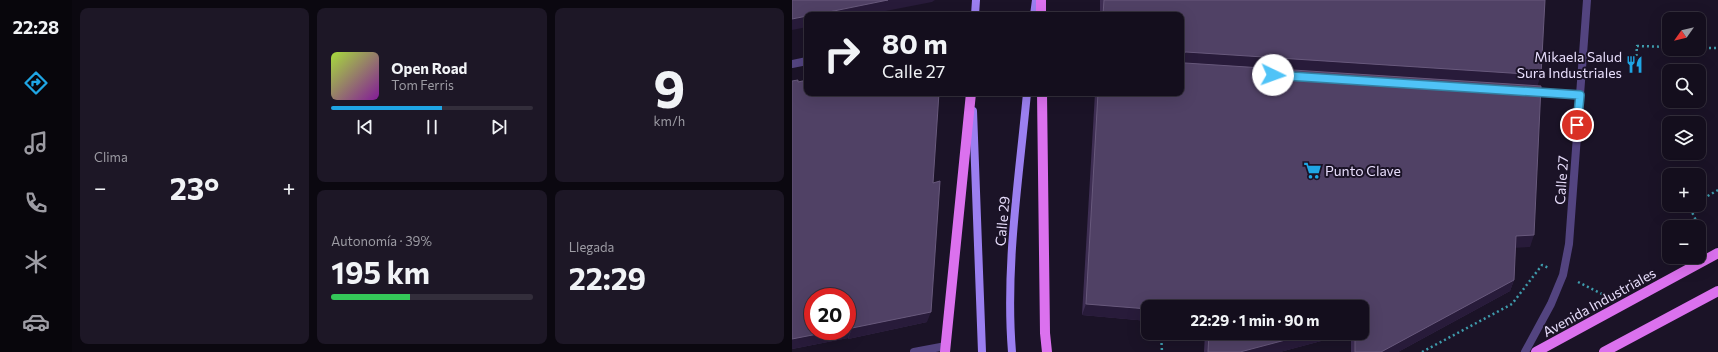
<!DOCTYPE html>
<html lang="es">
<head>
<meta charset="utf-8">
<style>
	:root { --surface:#140e1d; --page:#1d1726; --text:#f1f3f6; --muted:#9d9ca4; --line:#332e3b; --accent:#1fa6e5 }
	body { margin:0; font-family:Commissioner,sans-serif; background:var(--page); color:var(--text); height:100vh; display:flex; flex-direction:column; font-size:15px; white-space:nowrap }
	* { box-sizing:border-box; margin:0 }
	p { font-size:13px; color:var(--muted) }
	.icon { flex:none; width:22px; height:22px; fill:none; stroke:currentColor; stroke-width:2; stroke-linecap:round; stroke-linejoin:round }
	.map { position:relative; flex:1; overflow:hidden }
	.panel { display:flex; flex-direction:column; gap:8px; padding:8px; background:#0b0810; width:720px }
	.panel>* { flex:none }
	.hud { position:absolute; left:12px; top:12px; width:380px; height:84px; border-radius:8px; box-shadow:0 4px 16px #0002,0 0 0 1px var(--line); background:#140e1d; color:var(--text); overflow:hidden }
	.needle { width:26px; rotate:236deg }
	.tools { position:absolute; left:870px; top:12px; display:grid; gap:8px }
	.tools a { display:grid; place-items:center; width:44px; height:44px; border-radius:8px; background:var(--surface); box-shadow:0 4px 16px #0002,0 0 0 1px var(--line); font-size:20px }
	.speed { position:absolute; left:12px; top:288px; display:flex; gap:8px; font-size:20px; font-weight:700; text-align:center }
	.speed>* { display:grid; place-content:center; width:52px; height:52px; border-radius:50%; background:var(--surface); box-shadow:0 4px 16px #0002,0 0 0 1px var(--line); line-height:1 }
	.speed .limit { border:6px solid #d22; background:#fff; color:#111 }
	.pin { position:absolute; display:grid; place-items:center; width:34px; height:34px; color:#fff; margin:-17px; border:2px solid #fff; border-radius:50%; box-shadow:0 1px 4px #0007 }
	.me { position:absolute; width:44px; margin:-22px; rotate:93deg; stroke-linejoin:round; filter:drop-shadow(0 0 3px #0008) }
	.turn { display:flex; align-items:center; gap:14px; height:84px; padding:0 12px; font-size:18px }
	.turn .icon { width:52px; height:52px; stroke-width:2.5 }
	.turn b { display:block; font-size:28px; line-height:34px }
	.big { font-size:30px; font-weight:700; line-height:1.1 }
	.panel .tile { flex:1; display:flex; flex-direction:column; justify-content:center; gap:6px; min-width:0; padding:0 14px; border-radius:8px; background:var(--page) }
	.panel .dial { align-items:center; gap:0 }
	.dial b { font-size:52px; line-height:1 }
	.song { display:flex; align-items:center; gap:12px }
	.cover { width:48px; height:48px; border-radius:6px; background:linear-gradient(135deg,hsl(80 70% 55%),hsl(290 70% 35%)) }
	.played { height:4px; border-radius:2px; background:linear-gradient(90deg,var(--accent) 55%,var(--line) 55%) }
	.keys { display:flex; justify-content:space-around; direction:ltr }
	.heat { display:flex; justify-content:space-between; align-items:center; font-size:22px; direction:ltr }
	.charge { height:6px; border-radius:3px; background:linear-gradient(90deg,#34c759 39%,var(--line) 0) }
	.panel .tiles { flex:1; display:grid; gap:8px; grid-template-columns:repeat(3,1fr) }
	.tile:first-child { grid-row:span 2 }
	.trip { position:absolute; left:349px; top:300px; width:228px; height:40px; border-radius:8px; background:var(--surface); box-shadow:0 4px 16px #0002,0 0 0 1px var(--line); font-weight:700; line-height:40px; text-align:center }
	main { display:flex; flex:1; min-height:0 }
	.dock { display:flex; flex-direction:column; width:72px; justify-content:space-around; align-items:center; background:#08060c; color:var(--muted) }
	.dock .icon { width:28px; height:28px }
	.dock .active { color:var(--accent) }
	.dock b { font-size:18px; color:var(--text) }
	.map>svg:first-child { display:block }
</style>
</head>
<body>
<main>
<nav class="dock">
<b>22:28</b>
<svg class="icon active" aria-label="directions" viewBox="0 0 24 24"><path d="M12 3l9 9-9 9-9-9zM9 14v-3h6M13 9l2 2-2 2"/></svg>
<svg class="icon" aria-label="music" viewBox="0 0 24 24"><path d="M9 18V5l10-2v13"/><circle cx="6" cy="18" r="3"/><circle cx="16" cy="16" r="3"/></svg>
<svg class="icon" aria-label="phone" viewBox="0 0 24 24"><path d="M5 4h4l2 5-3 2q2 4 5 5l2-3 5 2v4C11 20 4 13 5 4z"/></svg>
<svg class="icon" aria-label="climate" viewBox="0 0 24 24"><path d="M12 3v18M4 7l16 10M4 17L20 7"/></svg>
<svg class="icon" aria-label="car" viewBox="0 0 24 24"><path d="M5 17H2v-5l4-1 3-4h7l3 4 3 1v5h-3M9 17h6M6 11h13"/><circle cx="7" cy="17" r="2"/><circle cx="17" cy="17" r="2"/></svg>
</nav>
<section class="panel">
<div class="tiles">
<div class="tile"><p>Clima</p>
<div class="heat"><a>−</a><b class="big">23°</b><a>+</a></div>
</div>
<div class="tile">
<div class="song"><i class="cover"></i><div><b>Open Road</b><p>Tom Ferris</p></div></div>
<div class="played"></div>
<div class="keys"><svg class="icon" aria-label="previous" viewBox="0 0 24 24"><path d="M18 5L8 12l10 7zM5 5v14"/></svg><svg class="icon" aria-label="pause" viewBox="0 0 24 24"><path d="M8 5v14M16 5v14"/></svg><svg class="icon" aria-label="next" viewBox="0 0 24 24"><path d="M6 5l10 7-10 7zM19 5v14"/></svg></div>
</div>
<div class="tile dial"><b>9</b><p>km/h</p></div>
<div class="tile"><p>Autonomía · 39%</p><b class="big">195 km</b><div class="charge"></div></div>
<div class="tile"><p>Llegada</p><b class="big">22:29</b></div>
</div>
</section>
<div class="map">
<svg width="926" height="352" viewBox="0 0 926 352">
	<rect width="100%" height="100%" fill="#1b1327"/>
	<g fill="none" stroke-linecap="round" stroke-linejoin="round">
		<path stroke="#3f9cad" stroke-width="2.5" stroke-dasharray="2 3" stroke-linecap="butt" d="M907,48H926
			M844,61L845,46L877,47
			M907,201L926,190
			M899,205L897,206L913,239
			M786,282L812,295
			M369,333L370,352
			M630,352L720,304L750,265L757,268"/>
		<path stroke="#534480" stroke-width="8" d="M738,92L788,95"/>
		<path stroke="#534480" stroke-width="8" d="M122,352L154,346"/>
		<path stroke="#534480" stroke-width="8" d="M0,64L15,61
			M733,352L759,304L771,275L777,244L795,0"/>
		<path stroke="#9b7ff0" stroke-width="8" d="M183,15L184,0
			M242,15L244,0
			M181,111L190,352
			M220,352C213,266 227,179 235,93"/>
		<path stroke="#db71ee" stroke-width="10" d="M249,0V15
			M250,93L253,333L255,352
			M153,352L179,93
			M744,352L926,253
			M812,352L926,291"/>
	</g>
	<path fill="#3e2e53" d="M308,0H753L745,86L738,247H723L722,280L718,291L606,352H559V333L488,352H412L413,333H570V307H356V321L290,315L303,93H389V15H308Z
		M0,81L6,82L141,183L135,322L56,339V338L0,349Z"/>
	<path fill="#281b3a" d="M96,0H143L140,2L73,15H22Z
		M15,16V27L0,30V19Z
		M394,52L749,75L745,87L389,64V55L390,53Z
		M742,235L738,247L720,248L724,236Z
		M722,280L718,291L606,352H589Z
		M294,304L356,309V321L290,315Z
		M139,312L135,322L56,339L60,328Z
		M60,327L56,338L0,349V339L41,331H55V328Z
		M520,333H559L488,352H448Z"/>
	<path fill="#504165" stroke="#68597c" d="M0,0H96L22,15H15V16L0,19Z
		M312,0H753L749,75L394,52L390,53L389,55V15H311Z
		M389,60L393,63L749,86L742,235L724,236L722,280L589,352H563V333H570V307H356V309L294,304L306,93H389Z
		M6,80V82L15,80V93H147L141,183L148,181L139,312L60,328V327L55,328V297H21V331H41L0,339V81Z
		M417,333H520L448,352H416Z"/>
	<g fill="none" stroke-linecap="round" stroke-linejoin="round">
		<defs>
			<path id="route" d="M481,75L788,95L785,125"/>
		</defs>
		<use href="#route" stroke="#337fa1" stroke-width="10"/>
		<use href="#route" stroke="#4fc3f7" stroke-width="7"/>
	</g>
	<defs>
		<symbol id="restaurant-bare" viewBox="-9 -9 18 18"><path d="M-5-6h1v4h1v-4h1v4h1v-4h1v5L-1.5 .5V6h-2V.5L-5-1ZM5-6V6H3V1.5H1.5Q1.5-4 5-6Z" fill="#1fa6e5" stroke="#1b1327" stroke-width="2.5" paint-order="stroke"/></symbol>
		<symbol id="supermarket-bare" viewBox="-9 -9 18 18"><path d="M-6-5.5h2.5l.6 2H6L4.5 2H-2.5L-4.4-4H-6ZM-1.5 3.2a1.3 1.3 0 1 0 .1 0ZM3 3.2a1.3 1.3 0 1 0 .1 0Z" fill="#1fa6e5" stroke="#1b1327" stroke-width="2.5" paint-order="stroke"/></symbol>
	</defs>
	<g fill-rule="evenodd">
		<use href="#restaurant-bare" x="830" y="52" width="25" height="25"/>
		<use href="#supermarket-bare" x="508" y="158" width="25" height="25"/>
	</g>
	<g text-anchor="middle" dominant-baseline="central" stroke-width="4" stroke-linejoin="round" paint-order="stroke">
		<g font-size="14" fill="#e7ddfb" stroke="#1b1327" text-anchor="end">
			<text x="830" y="56">Mikaela Salud<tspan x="830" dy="16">Sura Industriales</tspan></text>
			<text x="533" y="170" text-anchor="start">Punto Clave</text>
		</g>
		<g font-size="14" fill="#e7ddfb" stroke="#1b1327">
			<text transform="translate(769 180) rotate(-86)">Calle 27</text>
			<text transform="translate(210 221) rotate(-85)">Calle 29</text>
			<text transform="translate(807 302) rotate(-29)">Avenida Industriales</text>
		</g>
	</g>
</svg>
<div class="tools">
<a><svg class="needle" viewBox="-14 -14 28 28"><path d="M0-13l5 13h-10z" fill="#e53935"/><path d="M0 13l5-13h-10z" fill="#9d9ca4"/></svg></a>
<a><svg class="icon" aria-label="search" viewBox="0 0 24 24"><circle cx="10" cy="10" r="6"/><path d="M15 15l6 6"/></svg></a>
<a><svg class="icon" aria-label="layers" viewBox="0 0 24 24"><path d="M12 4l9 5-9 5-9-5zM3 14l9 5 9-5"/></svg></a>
<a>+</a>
<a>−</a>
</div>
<div class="speed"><div class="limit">20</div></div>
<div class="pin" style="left:785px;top:125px;background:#d93025"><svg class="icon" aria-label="arrive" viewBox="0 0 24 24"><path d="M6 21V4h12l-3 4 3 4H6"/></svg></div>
<svg class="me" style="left:481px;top:75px" viewBox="-20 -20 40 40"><circle r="19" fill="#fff"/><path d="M0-13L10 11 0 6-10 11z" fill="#4fc3f7"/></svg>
<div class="trip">22:29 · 1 min · 90 m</div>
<div class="hud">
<div class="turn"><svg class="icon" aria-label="right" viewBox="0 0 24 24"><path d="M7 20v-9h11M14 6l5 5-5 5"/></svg><div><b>80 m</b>Calle 27</div></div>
</div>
</div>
</main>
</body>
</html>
